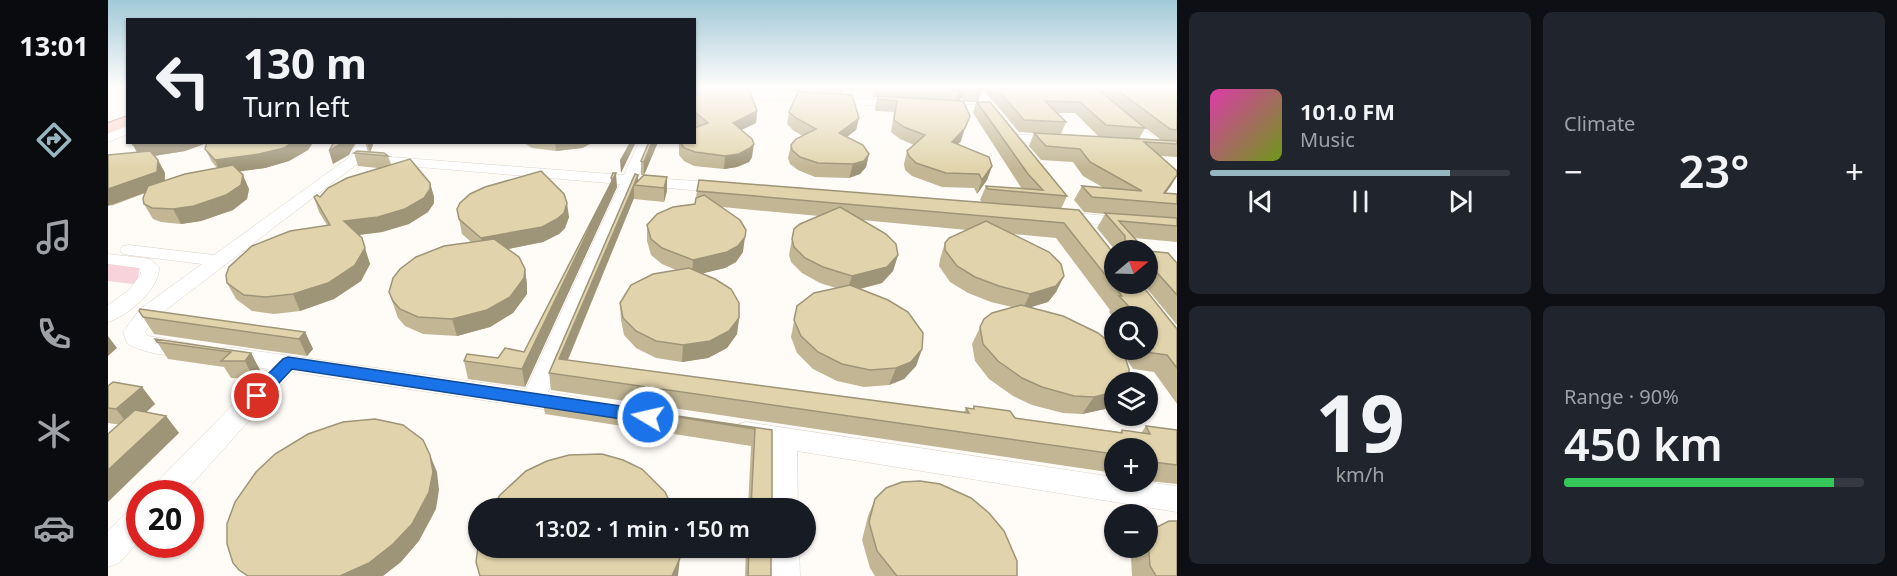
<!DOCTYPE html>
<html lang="en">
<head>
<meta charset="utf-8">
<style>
	:root { --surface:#171b24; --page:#20242c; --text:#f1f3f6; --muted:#9ea1a6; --line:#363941; --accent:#97b7c0 }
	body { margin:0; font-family:"Noto Sans",sans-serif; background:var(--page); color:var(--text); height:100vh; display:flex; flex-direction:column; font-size:22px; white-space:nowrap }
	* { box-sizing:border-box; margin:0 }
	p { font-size:20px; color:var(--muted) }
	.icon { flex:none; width:33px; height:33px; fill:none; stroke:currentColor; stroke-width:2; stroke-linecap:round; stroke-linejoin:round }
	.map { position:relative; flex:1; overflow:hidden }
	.panel { display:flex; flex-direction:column; gap:12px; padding:12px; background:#0d0f14; width:720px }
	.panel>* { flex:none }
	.guide { position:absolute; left:18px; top:18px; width:570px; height:126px; border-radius:0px; box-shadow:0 2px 4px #0004; background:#171b24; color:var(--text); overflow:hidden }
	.needle { width:39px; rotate:71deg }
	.tools { position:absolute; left:996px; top:240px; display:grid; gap:12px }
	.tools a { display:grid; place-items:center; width:54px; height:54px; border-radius:50%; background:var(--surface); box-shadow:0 2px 4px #0004; font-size:30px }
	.speed { position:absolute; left:18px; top:480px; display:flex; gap:12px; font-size:30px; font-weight:700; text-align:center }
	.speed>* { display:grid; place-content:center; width:78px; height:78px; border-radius:50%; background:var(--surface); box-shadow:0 2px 4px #0004; line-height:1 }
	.speed .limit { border:9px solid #d22; background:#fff; color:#111 }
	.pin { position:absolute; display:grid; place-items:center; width:51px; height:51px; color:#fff; margin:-26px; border:3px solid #fff; border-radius:50%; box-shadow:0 2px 6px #0007 }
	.me { position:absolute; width:66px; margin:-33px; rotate:279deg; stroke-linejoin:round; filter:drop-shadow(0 0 4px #0008) }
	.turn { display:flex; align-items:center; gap:21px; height:126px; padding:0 18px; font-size:27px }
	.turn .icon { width:78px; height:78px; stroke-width:2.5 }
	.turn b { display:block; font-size:42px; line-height:51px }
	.big { font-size:45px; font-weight:600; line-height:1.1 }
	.panel .widget { flex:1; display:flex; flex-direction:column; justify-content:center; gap:9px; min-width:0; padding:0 21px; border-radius:9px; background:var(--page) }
	.panel .dial { align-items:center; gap:0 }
	.dial b { font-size:78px; line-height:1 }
	.song { display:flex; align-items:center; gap:18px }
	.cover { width:72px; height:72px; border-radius:9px; background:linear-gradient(135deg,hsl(320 70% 55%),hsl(80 70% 35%)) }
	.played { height:6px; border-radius:3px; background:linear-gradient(90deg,var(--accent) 80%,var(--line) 80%) }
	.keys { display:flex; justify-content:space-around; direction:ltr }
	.heat { display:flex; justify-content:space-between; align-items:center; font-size:33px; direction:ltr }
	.charge { height:9px; border-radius:4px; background:linear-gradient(90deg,#34c759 90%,var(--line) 0) }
	.panel .tiles { flex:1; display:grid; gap:12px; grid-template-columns:repeat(2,1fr) }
	.trip { position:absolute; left:360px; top:498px; width:348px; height:60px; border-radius:30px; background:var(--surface); box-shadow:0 2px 4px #0004; font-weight:600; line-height:60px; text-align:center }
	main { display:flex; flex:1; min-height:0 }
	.menu { display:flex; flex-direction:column; width:108px; justify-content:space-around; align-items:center; background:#090b0e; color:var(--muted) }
	.menu .icon { width:42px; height:42px }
	.menu .current { color:var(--accent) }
	.menu b { font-size:27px; color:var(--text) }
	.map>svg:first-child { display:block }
</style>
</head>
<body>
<main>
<nav class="menu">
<b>13:01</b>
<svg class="icon current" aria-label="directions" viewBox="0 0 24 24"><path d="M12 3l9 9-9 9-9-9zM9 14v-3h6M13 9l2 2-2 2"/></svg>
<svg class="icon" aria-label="music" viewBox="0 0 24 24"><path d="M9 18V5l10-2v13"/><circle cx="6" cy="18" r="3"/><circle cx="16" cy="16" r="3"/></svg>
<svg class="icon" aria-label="phone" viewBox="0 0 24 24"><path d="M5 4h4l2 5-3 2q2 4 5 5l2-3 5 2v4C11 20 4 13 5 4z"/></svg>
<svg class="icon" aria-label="climate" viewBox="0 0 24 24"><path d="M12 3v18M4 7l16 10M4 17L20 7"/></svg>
<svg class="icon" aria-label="car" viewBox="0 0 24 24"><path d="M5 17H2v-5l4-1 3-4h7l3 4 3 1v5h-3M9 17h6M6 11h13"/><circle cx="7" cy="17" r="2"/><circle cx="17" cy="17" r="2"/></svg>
</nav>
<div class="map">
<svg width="1069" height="576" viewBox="0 0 1069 576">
	<rect width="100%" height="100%" fill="#fffbf7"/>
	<path fill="#f8d3dc" d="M0,263L31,268L30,280L25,284L0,281Z"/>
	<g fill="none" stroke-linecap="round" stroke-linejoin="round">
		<defs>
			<path id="minor" d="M972,88H984L1056,145L1058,148L1056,151H1046Z
				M586,89L793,101L799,104L793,107L586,95Z
				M832,103L883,106L889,109L883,112L828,108L826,106Z
				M20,125V134L0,142V133Z
				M906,134L948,137L955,141L948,145L901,141L900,138L901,135Z
				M249,142H262L257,155L516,175L531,142H544L530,177L617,183L625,188L617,193L526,185L440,392L470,397L473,404L470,411L461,413L185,372L75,494H42L46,485L160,369L111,361L108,355L111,349L119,347L418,389L512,184L252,162L46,319L37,332L40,336L86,344L89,349L86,354C70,359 32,353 19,343L15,332L32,309L94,264L21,255L15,254L12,250L15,246L21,245L106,255L243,156Z
				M954,212L1069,222V232L948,220L946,217Z
				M0,254L43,259L51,267C52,289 20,316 0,322V305L21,290L33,274L31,268L0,264Z
				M638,422L1006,477V482H1038L1069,486V512L689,451L690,508H662L663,446L629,439L625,432L629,425Z
				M32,506V540L11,563L0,567V531L22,509Z
				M661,548H691L692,576H660Z"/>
			<path id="major" d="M20,116V126L0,133V123Z"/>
		</defs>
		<use href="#minor" stroke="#dcd2c9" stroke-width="1"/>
		<use href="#major" stroke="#b4857b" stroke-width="2"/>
		<use href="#minor" fill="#fff" fill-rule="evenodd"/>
		<use href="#major" fill="#fdd3ca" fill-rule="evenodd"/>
	</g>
	<path fill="#c2b694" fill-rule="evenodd" d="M586,88H646L645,90H641L649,111L648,123L633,130L644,157L641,162L629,167L616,169L586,166L576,161L571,155V142H586L590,127L586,124Z
		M682,88H735L734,94L751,118L748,130L739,137L761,154L758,167L752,174L741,178L707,177L690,170L682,164L680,158L683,145L695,136L686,131L679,124L681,112L689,92H684Z
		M764,88H871L873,91L870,102L959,196L953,209L1006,254L1069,329V404L1046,372L1025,369L1017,357L997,409L974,414L955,413L924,405L905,396L881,379L867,361L864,344L876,319L904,307L883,302L860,293L842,282L831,266L832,259L837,243L859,230L754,220L790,255L785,271L774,283L752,289L814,349L808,366L796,379L781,385L756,387L729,381L705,369L689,353L683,337L689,306L728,288L712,283L694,273L683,262L681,255L684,239L711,216L614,207L635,252L628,262L617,268L595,273L631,318L629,334L619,348L600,358L574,362L548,358L528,348L516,335L513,320L512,303L568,270L554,264L543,255L539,241V225L587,204L589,191L874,202L872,200L878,186L914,189L865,113L868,102H857L854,98L849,101L853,141L850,144L884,166L879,180L869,194L866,188L834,187L804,176L797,170L796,164L799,151L806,145L792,139L783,132L786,112L767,111V108L769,97H765ZM904,234L948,238L1002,310L1001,312L1006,319V316H1040V350H1012L1013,352L922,307L940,302L948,292L956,276Z
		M874,88H1069V157L1052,156L1069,171V176L1058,193L1069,194V242L1026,238L1037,250H1007L989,228L997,214L976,212L966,200L974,186L996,188L975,176L965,162L933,160L921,146L926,133L911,132ZM949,113H967L991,137L953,134L958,122ZM1018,113L1053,140L1031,139L1037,128Z
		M23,142H203L204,144L200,150L181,161L157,168L131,171L141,189L139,199L125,210L93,221L73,224L53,222L45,219L36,204L37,193L3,206L29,152ZM99,143L97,149L104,162L109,168L57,181V173L50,160L46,156L77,151Z
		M257,142H266L262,152L280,156L283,164L322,183L326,197V203L320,212L301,224L274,232L251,235L262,264L253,281L226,299L192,311L166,314L144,311L128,299L119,283L219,225L211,212L206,197H212L270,168L250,166L246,153L260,152Z
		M415,142H486L474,148L448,151L424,148Z
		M541,142H550L536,175H533V161Z
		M505,173L509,187L417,387L360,379L356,361L390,358L416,352L503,183V178Z
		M527,174L530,181L559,177V191L556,202L526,199V198L460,360L856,412L858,408L864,409L866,406L907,418L1012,432L1014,430L1033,433L1038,426L1069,430V484L1040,481V448H1006V473L443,390L441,373Z
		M349,209L461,217L457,228L451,234L435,242L400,249L417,269L419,285V294L405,313L382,327L349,336L315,334L297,326L290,318L281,292L363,242L354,234Z
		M1040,251L1069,263V325L1035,284H1040Z
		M35,317L197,332L205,349L199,356L46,334Z
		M1006,331V342L1003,337Z
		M47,339L143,353L152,370L146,379L123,378L116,367L60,359Z
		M0,386L34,387L47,404L38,412L58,416L71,433L0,423Z
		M434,396L664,430V508H640L643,446L437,414Z
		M767,499L909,576H767L762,568L754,540L760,516Z
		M1047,528L1069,576H1024L1023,557L1029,548H1040V536Z
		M638,548H663V576H637Z"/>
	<path fill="#9e9478" d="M855,88H858L854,98L848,101L852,90Z
		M649,111L648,123L623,135L625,123Z
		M751,118L748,130L728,145L731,133Z
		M857,128L853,141L840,155L844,142Z
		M39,142H101L77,151L32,158L25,145Z
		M185,142H203L204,144L200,150L181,161L157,168L113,174L107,160Z
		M235,142H248L241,155L225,164L221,151Z
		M259,142H266L262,153Z
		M447,142H486L474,148L448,151Z
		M522,142H528L513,173L512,160Z
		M544,142H550L536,175V162Z
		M646,144L644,157L641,162L629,167L616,169L617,156Z
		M761,154L758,167L752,174L741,178L745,164Z
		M50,160L57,173L56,186L0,206V189Z
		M884,166L879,180L869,194L874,180Z
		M508,173L509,187L417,387L414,369Z
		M135,175L141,189L139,199L125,210L93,221L73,224L65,209Z
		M530,175V186L526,185V198L453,376L451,359Z
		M1069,175L1063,186L1050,203L1056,193Z
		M559,177V191L556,202V188Z
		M322,183L326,197V203L320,212L301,224L274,232L242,236L236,221Z
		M459,203L461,217L457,228L451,234L435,242L376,254L373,238Z
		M637,237L635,252L628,262L617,268L584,276L585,260Z
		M254,238L262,264L253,281L226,299L192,311L185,294Z
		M790,255L785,271L774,283L739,292L744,276Z
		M417,269L419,285V294L405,313L382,327L349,336L344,319Z
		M956,276L948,292L940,302L914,310L922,294Z
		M631,318L629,334L619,348L600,358L574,362L575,345Z
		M197,332L205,349L199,356L191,339Z
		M0,336L9,348L0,356Z
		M814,349L808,366L796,379L781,385L788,368Z
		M143,353L152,370L146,379L137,361Z
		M34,387L47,404L22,427L8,409Z
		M1006,392V399L997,409L974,414L986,397Z
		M58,416L71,433L0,502V470Z
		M322,455L329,472L331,490L328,509L311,541L293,562L275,576H232Z
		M572,558L570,576H564Z"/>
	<path fill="#e1d4ac" stroke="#9e9478" stroke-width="1.5" d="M586,88L641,89L649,111L625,123L644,139L646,144L642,148L631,154L617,156L587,152L576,148L572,142H586V128L600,123L586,111Z
		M817,88H855L852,90Z
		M859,88H871L873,91L861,90Z
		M888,88H988L1037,128L998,125L972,102L937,101L958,122L916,120Z
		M1007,88H1069V130L1062,129Z
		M690,92L744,95L751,118L731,133L755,145L761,154L756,161L745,164L710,163L692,157L684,150L683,145L688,139L708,129L688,118L681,112Z
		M770,96L855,101L862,116L857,128L844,142L881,157L884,166L874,180L871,174L838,173L808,163L801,156L799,151L817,135L796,127L786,120L789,101L770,99Z
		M869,102H882L959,196L880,189L878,186L935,190L920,174Z
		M926,133L1069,141V144L1036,142L1069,171V175L1056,193L1069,194V204L984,197L974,186L1034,191L982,162L972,149L938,146Z
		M24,142H39L25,145Z
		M99,142H185L176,148L151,154L107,160L97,149Z
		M226,142H235L221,151Z
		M541,142H544L536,162L533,161Z
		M42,151L50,160L49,172L0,189V155Z
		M249,151L276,153L280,156L246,153Z
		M302,159L322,183V189L316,198L297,209L270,217L236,221L254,238L257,248L247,265L220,283L185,294L158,297L136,295L119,283L118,275L121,267L144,246L182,231L222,225L206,197L209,195L212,197L220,188L239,178Z
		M125,165L135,175L133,185L118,195L86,206L65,209L44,208L36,204L35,198L40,186L77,174Z
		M433,171L456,194L459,203L456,213L449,219L434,227L373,238L351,219L349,209L352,203L362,194L377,187Z
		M505,173H508L414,369L356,361L359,354L390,358L397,348L416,352L505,179L503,178Z
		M527,174L530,175L520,199L451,359L861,413L858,408L866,409V406L902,411L907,418L1014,433V430L1042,434L1038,426L1069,430V465L1045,462L1042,459H1040V448H1006V454L441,373Z
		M536,175L559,177L556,188L526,185Z
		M591,180L971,210L1006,254V284H1033L1069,329V368L1059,355L1037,352L1035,350H1040V316H1030L1011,296H1014L956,223L589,191Z
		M596,195L632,220L638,230L637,237L630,246L619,252L585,260L554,248L543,239L539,225L549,214L565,207L587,204L588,198Z
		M732,207L778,234L788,244L790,255L779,267L744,276L715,267L697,258L686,247L684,239L686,229L692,224Z
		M997,213L1069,218V226L1011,221L1037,250H1017V236Z
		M878,221L941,252L953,264L956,276L948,286L922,294L891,286L867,277L849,266L837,250V243L841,238Z
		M386,239L411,257L417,269L416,278L402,297L379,310L344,319L310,317L292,309L285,301L281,292L285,278L292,269L308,257L336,246Z
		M1040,251L1060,253L1069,263V295L1044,267H1040Z
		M581,268L607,279L623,289L631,303V318L621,331L602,341L575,345L548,341L528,331L515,318L512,303L523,285L545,274Z
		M742,285L780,300L800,312L815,333L814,349L803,362L788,368L762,370L734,364L710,352L693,336L686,320L689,306L706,293Z
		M913,305L955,316L990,333L1006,346V350H1010L1016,354L1021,369V380L1018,382H1006V392L986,397L966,396L934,387L914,378L890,361L875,344L872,327L876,319L884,313Z
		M32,309L197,332L191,339L35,317L31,311Z
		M47,339L143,353L137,361H113L123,352L49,342Z
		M5,382L34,387L8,409L0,408V386Z
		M434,396L664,430V508H643L647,429Z
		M27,410L58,416L0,470V434Z
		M267,419L295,425L315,440L322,455L325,472L321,492L304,524L285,544L261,563L232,576H140L131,570L125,563L119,544V524L127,502L148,472L167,454L200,434L235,422Z
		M494,454L515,460L534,469L557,492L565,508H384L392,495L418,471L439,461L461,455Z
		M812,481L832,484L863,498L881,513L896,531L909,561V576H789L769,551L761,522L767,499L778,488L794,482Z
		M1061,521H1069V576H1048L1042,566L1040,540L1047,528Z
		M370,547V548H571L572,558L564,576H372L368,562Z
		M641,548H663V576H640Z"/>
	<linearGradient id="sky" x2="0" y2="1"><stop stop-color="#a2c9d8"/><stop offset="0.52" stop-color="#fffdfb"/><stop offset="1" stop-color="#fffdfb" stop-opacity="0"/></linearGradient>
	<rect width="1069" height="169" fill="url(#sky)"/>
	<path fill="#1a73e8" stroke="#114b97" stroke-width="1.5" d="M180,357L540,410L546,412L548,417L546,421L540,423L184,369L155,400L149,402L143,400L141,396L143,391L175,359Z"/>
</svg>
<div class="tools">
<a><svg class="needle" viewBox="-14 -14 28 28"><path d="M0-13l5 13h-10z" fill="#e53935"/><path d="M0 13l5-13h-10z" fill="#9ea1a6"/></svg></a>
<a><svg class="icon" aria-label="search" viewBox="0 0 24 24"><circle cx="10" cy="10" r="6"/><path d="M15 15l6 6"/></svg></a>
<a><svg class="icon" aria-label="layers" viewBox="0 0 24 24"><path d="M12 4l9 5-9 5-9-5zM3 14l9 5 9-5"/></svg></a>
<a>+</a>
<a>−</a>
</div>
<div class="speed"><div class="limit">20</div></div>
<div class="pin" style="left:149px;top:396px;background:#d93025"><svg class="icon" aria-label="arrive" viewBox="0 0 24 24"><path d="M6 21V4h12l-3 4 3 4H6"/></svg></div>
<svg class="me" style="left:540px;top:417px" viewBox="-20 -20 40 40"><circle r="17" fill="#1a73e8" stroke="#fff" stroke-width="3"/><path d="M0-11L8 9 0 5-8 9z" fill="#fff"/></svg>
<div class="trip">13:02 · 1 min · 150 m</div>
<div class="guide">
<div class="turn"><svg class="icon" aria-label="left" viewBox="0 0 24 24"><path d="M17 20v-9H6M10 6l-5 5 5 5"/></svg><div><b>130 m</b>Turn left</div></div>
</div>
</div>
<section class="panel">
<div class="tiles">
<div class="widget">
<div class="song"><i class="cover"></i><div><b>101.0 FM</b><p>Music</p></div></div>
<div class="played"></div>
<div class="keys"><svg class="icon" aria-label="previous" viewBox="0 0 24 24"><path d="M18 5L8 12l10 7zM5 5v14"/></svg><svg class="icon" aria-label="pause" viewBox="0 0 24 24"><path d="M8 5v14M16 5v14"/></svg><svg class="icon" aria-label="next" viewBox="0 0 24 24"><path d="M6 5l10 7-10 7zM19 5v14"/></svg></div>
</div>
<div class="widget"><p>Climate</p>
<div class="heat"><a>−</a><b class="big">23°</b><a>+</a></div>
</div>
<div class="widget dial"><b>19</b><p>km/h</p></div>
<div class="widget"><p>Range · 90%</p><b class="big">450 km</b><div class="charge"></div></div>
</div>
</section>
</main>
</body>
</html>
